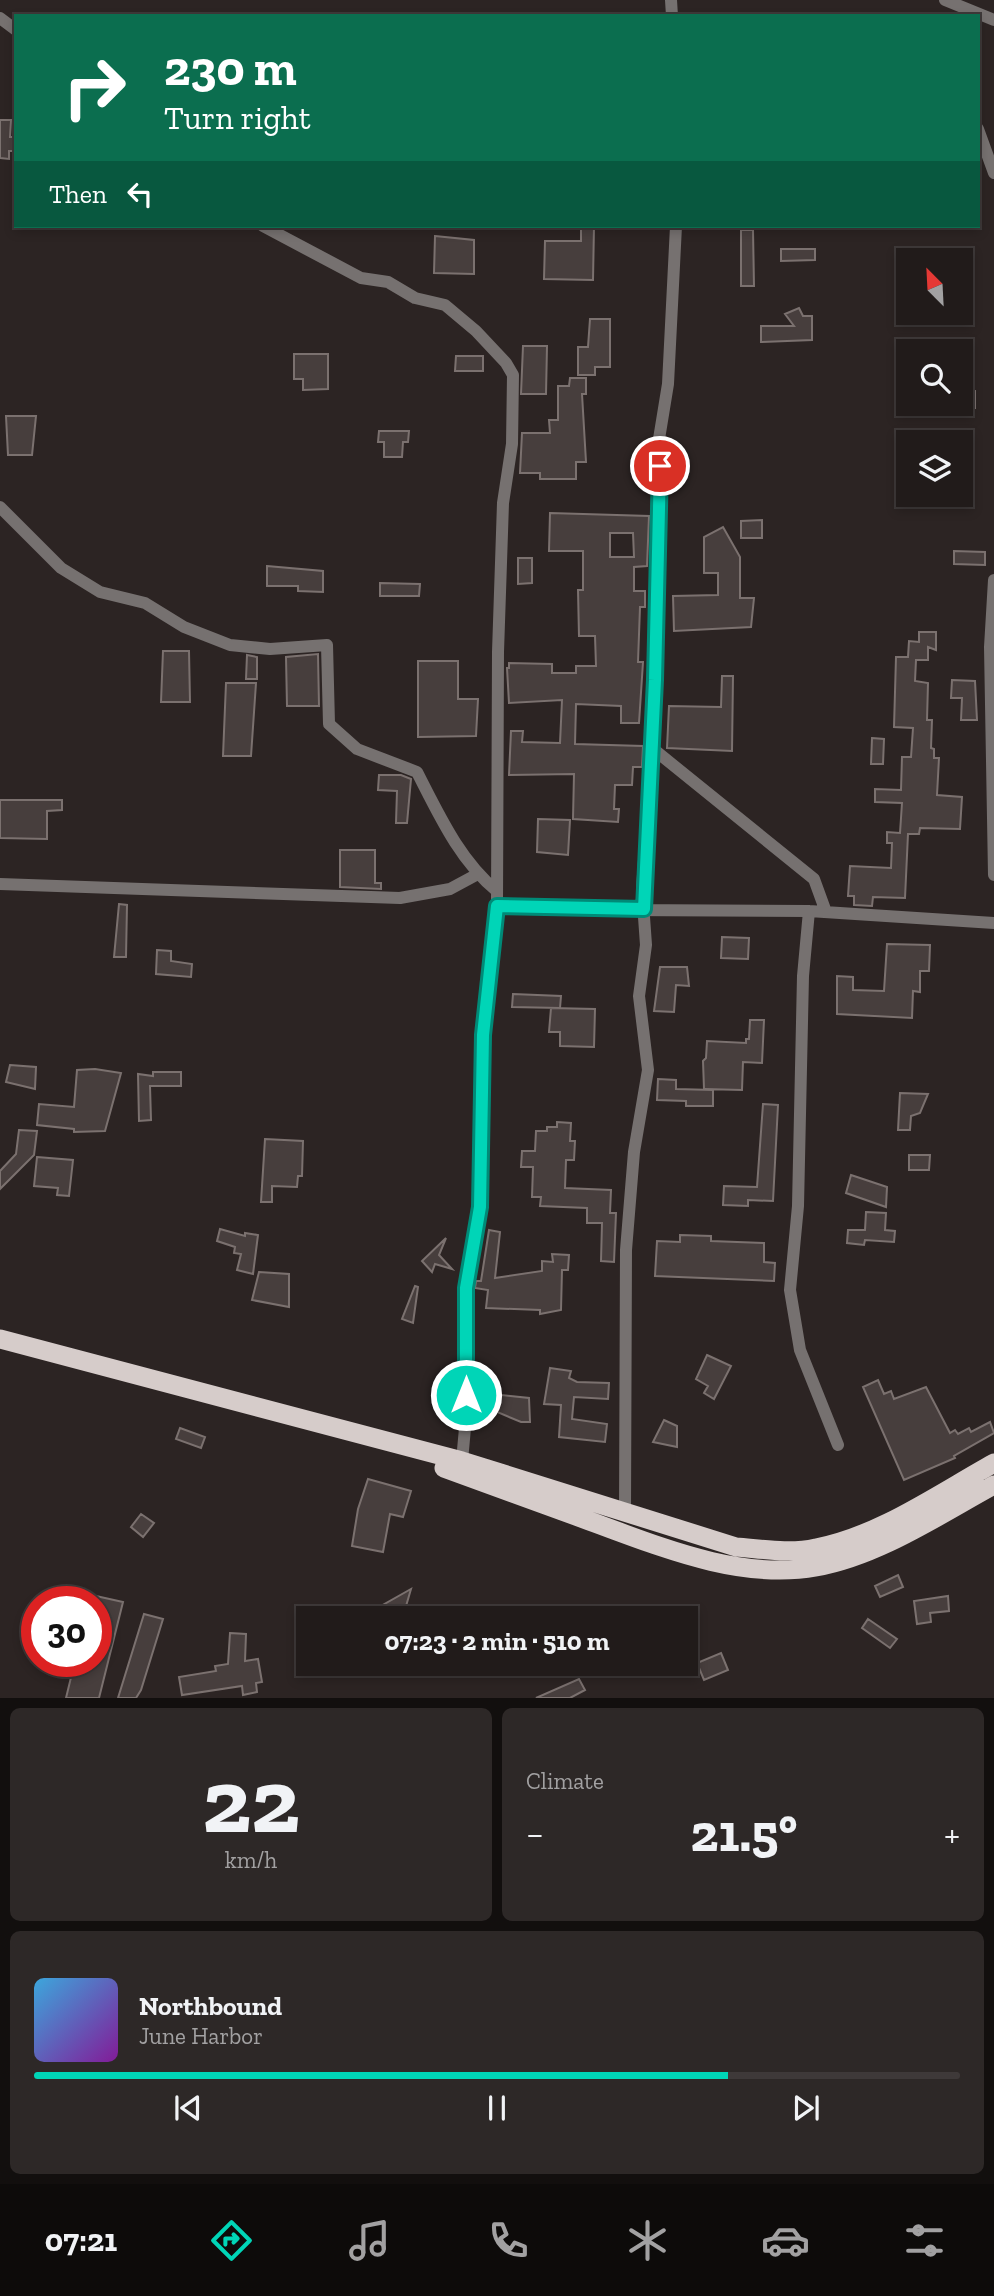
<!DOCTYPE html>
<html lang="en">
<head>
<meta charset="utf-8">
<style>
	:root { --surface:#211b1a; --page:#2d2827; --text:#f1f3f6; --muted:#a2a1a2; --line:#3e3939; --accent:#00d5b7 }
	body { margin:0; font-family:"Zilla Slab",serif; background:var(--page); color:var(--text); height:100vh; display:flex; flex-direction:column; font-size:26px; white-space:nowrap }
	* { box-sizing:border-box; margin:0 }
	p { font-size:23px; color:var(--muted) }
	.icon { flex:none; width:38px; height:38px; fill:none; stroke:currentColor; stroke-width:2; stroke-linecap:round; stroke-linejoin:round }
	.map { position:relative; height:1698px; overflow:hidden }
	.details { display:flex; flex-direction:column; gap:10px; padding:10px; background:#120f0e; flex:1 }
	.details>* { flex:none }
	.top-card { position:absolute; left:14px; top:14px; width:966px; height:214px; border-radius:0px; box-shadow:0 4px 10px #0003,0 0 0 2px var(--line); background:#0b6e4f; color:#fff; overflow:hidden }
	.needle { width:46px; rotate:336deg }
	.controls { position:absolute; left:896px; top:248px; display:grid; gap:14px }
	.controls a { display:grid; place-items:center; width:77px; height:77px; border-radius:0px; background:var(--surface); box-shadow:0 4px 10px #0003,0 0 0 2px var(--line); font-size:35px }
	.speed { position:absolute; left:21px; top:1586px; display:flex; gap:14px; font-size:35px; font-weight:700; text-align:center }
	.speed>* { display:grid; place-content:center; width:91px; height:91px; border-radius:50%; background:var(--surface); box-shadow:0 4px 10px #0003,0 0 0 2px var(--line); line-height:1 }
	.speed .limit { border:10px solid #d22; background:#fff; color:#111 }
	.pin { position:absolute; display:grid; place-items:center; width:60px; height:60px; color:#fff; margin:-30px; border:4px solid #fff; border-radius:50%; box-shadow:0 2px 7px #0007 }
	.me { position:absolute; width:77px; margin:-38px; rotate:0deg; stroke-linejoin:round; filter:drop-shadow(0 0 5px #0008) }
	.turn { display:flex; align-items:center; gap:24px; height:147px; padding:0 35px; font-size:32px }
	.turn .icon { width:91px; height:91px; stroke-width:2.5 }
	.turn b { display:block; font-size:49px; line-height:60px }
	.then { display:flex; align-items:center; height:66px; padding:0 35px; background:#0003; gap:14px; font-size:26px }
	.big { font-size:52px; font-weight:700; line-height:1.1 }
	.details .card { flex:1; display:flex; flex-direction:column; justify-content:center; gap:10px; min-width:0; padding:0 24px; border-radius:10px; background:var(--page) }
	.details .dial { align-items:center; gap:0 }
	.dial b { font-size:91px; line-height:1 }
	.song { display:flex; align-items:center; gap:21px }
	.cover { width:84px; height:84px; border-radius:10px; background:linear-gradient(135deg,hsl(200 70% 55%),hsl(290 70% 35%)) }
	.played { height:7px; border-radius:4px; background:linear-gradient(90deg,var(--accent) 75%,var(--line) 75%) }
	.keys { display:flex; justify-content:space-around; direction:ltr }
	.heat { display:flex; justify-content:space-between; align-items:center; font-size:38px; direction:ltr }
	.details .tiles { flex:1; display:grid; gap:10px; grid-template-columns:1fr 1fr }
	.card:last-child { grid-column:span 2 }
	.trip { position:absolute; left:296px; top:1606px; width:402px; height:70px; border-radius:0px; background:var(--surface); box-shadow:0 4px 10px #0003,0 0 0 2px var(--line); font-weight:700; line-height:70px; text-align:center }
	.tabs { display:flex; height:112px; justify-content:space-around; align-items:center; background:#0d0b0a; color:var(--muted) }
	.tabs .icon { width:49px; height:49px }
	.tabs .current { color:var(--accent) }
	.tabs b { font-size:32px; color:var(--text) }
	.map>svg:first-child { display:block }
</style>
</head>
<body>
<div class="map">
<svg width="994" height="1698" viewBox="0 0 994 1698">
	<rect width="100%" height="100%" fill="#2c2423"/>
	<path fill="#473e3d" stroke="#7b716f" stroke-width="2" fill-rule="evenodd" d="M0,120H11L10,137H16V151H9V159L0,158Z
		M581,226H594L593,280L544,279L545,241H581Z
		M741,230H753L754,286H741Z
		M435,236L474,240V274L434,273Z
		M781,249H815V260L781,261Z
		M799,308L803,316H812V340L761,342V326H794L785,314Z
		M590,319H610V367H595V375H578V347H588Z
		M523,346H547L546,394H521Z
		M294,354H328V389L303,390V379H294Z
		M456,356H483V371H455Z
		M570,378H586V394H582L586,462H576V479H540V473H520L522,433H550L549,420H558V386H569Z
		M975,391V408L961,409V392Z
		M6,416H36L32,455H8Z
		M379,431H409L408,442H403L402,457H384V442H378Z
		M901,431H925V443H902Z
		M550,513L649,516L647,566L634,567V591H645V607H640L638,662H643L639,723H621V706L576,704L575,744L643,746L642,767H633L632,785H615L614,809H619L618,822L573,819L574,774L509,775L511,731H523L522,742L560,743L562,700L509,703L507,668H509V663L552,664V673H576V666H596L595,636H579L578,590H583V551H549ZM610,533H633L634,557H610Z
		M762,520V538H741V521Z
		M723,527L740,557V598H754L751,627L674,631L673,596L718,595V573H704V537Z
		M954,551L985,552V565L954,564Z
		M518,558H532V583L518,584Z
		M267,566L323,571V592L298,591V586H267Z
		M380,583L420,584L419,596H380Z
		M919,632H936V650L928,647V660H916L915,681L928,683L927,720H932L931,748L934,749V758H939L937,795L962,797L960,829L920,828L919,834H908L905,898L873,897L872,906L854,905V896H848L850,866L891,868L892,843H887V832L900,833L902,803L875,802V789L901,790L902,757H911L913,728L894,727L896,657H908L909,641L919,642Z
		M163,651H189L190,702H161Z
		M318,654L319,706H287L286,657Z
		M247,655L257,657V679H246Z
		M418,661H458V699H478L476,736L418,737Z
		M722,676H733L732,751L667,748L669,706L721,707Z
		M952,680L975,681L977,720H961L962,698H951Z
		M226,683H256L251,756H223Z
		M872,738L884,739L883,764H871Z
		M379,775H401L411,779L407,823H396L397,791L378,790Z
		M0,800H62V810L47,811V839L0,838Z
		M538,819L570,820L568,855L537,852Z
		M340,850H375V883H381V889L340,887Z
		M119,904L127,905L126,957H114Z
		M722,937L749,938L748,959L721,958Z
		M887,944L930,945L929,971H920V992L913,991L912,1018L837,1014V976L853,977V990L884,991Z
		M157,950L171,951V961L192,964L191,977L156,974Z
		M660,967H687L689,986L676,985L674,1012L654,1011Z
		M513,994L561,996L560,1008L512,1007Z
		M551,1008L595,1009L594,1047L560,1046V1032H549Z
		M750,1020H764L762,1063L743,1062L742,1090L704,1089L703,1061L706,1058L707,1041L746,1043V1039H749Z
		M10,1065L36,1067L35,1089L6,1082Z
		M95,1069L121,1073L105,1131L74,1132V1129L37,1125L39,1104L74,1107L77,1070Z
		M153,1072H181V1086H150L151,1120L139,1121L138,1074L153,1076Z
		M658,1079L676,1080V1089L713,1090V1106H686V1101L657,1100Z
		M900,1093L928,1094L920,1113L911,1116L910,1130H898Z
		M763,1104L778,1105L773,1201L748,1200V1206L723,1205L724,1186L757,1187Z
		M557,1122L571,1123L570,1141H575L574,1160H566L565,1188L611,1190L610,1213H616L614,1262L601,1261L602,1223H587V1208L540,1206L541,1197H532L533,1167H521L522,1151H535L536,1131H547V1127H557Z
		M19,1130L37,1131L34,1155L0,1189V1171L16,1154Z
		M265,1139L303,1141L302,1176H298L297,1187L272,1186V1202H261Z
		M909,1155H930L929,1170H909Z
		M37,1157L73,1160L69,1196L57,1195L58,1188L34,1186Z
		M851,1175L887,1187L886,1207L846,1193Z
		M866,1212L886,1213L885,1230L895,1231L894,1242L865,1240L864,1245L847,1243L848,1230H865Z
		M220,1229L245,1236V1233L258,1235L253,1274L237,1270L241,1254L234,1253L235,1247L217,1241Z
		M489,1230L500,1232L495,1278L542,1271V1261L553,1262L552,1254L569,1255L568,1270H562L561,1310L540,1314V1310L486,1308L488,1290L475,1288L476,1281H481Z
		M680,1235L711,1236V1241L764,1243V1262L775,1263L774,1281L655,1276L657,1241L680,1242Z
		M446,1238L439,1255L452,1269L435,1264L432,1272L422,1261Z
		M259,1272L289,1274V1307L252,1300Z
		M415,1286L418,1287L413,1323L402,1319Z
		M707,1355L731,1366L714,1399L704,1393L708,1386L696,1379Z
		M550,1368L571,1371L569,1378L577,1382L609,1383L608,1399L574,1397L572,1419L607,1424L605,1442L559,1437L561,1405L544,1404Z
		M878,1380L884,1394L891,1391L894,1399L926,1387L950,1433L955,1430L958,1434L969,1428L971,1432L990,1422L994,1433L954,1456L955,1458L904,1480L863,1387Z
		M493,1394L529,1398L530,1422H521L490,1409Z
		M664,1420L677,1426V1447L653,1442Z
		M180,1428L205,1437L201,1448L176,1439Z
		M368,1479L411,1491L403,1517L390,1514L383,1552L352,1546L358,1509Z
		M141,1514L154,1523L143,1537L131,1527Z
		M898,1575L903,1587L880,1597L875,1586Z
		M411,1589L404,1613L381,1606Z
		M96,1596L123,1602L99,1698H66L75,1661H96Z
		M948,1596L949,1611L930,1613L931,1622L917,1624L914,1601Z
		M144,1614L163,1619L141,1690L136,1698H118Z
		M868,1619L897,1639L890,1648L862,1628Z
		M230,1633L246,1634L245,1661L258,1659L262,1682L256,1683L257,1692L243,1695L242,1686L182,1695L179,1677L216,1671L215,1666L228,1664Z
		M721,1653L728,1670L704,1680L697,1663Z
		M579,1679L585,1690L570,1698H536Z"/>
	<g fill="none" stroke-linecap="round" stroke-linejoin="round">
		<path stroke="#767170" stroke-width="12" d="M671,0L672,16
			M945,0L994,20
			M0,18L16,30
			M978,129L994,173
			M263,226L361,278L388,282L415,298L445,305L476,331L506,363L513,375L512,444L503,503L498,652L497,906L483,1035L479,1207L466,1288V1417L462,1461
			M0,507L61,568L100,592L145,603L184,627L230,645L270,649L327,645L329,724L357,749L417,772C439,815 460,861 497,891
			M994,580L990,647L994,875
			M652,748L814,879L826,912
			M0,884L400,898L450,889L476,875
			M497,906L620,910L809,911L994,923
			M809,911L803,976L798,1206L790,1290L800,1350L838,1445
			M625,1512L626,1250L634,1152L648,1070L639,996L646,945L642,889L652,748L660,493L659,439L668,384L676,226"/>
		<path stroke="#d6ccca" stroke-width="19" d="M0,1339L462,1461L736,1547C762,1549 790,1554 816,1548C879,1536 938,1494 994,1463
			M444,1468C490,1485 537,1502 584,1519C656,1545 738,1581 816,1567C878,1556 939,1515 994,1485"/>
	</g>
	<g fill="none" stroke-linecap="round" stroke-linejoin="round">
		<defs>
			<path id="route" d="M466,1395V1288L480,1207L483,1035L497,906L644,909L655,680L660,466"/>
		</defs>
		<use href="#route" stroke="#008a77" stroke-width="18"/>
		<use href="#route" stroke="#00d5b7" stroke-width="12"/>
	</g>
</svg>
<div class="controls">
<a><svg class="needle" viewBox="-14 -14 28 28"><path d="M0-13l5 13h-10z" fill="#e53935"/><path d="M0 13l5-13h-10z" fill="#a2a1a2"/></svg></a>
<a><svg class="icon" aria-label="search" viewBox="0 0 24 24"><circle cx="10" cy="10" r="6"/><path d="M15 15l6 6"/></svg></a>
<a><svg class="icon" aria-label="layers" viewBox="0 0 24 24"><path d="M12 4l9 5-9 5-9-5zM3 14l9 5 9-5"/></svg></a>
</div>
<div class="speed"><div class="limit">30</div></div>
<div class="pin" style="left:660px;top:466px;background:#d93025"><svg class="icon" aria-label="arrive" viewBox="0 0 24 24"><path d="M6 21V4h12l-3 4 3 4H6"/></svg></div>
<svg class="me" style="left:466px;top:1395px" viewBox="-20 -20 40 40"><circle r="17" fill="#00d5b7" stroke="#fff" stroke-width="3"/><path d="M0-11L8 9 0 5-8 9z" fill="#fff"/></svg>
<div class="trip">07:23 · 2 min · 510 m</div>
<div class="top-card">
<div class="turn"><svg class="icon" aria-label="right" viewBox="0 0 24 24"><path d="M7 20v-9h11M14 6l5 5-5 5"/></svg><div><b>230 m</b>Turn right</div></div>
<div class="then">Then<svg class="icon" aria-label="left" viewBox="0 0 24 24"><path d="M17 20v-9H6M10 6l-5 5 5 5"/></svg></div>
</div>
</div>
<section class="details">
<div class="tiles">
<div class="card dial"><b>22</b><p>km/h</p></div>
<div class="card"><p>Climate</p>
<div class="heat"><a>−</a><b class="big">21.5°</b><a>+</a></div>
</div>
<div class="card">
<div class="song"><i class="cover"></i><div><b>Northbound</b><p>June Harbor</p></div></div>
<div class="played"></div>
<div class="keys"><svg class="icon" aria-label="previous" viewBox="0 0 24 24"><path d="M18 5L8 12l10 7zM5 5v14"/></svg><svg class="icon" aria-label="pause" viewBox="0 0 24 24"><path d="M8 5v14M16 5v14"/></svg><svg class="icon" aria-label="next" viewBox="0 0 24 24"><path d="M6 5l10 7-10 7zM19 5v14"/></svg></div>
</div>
</div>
</section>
<nav class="tabs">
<b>07:21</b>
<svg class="icon current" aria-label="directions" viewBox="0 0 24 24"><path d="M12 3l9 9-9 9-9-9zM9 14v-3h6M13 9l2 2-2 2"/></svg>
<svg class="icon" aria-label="music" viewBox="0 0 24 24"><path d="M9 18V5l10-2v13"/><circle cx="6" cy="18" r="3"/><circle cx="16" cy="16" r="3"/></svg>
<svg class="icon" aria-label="phone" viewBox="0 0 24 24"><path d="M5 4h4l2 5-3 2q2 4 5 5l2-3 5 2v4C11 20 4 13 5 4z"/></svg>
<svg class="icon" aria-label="climate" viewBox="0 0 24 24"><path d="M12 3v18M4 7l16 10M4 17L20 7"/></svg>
<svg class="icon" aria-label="car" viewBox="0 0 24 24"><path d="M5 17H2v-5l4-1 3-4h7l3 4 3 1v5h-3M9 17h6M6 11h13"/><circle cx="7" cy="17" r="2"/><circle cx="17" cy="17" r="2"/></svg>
<svg class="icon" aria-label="filters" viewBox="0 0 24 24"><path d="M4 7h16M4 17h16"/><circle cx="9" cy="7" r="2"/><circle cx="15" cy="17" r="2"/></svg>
</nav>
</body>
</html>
